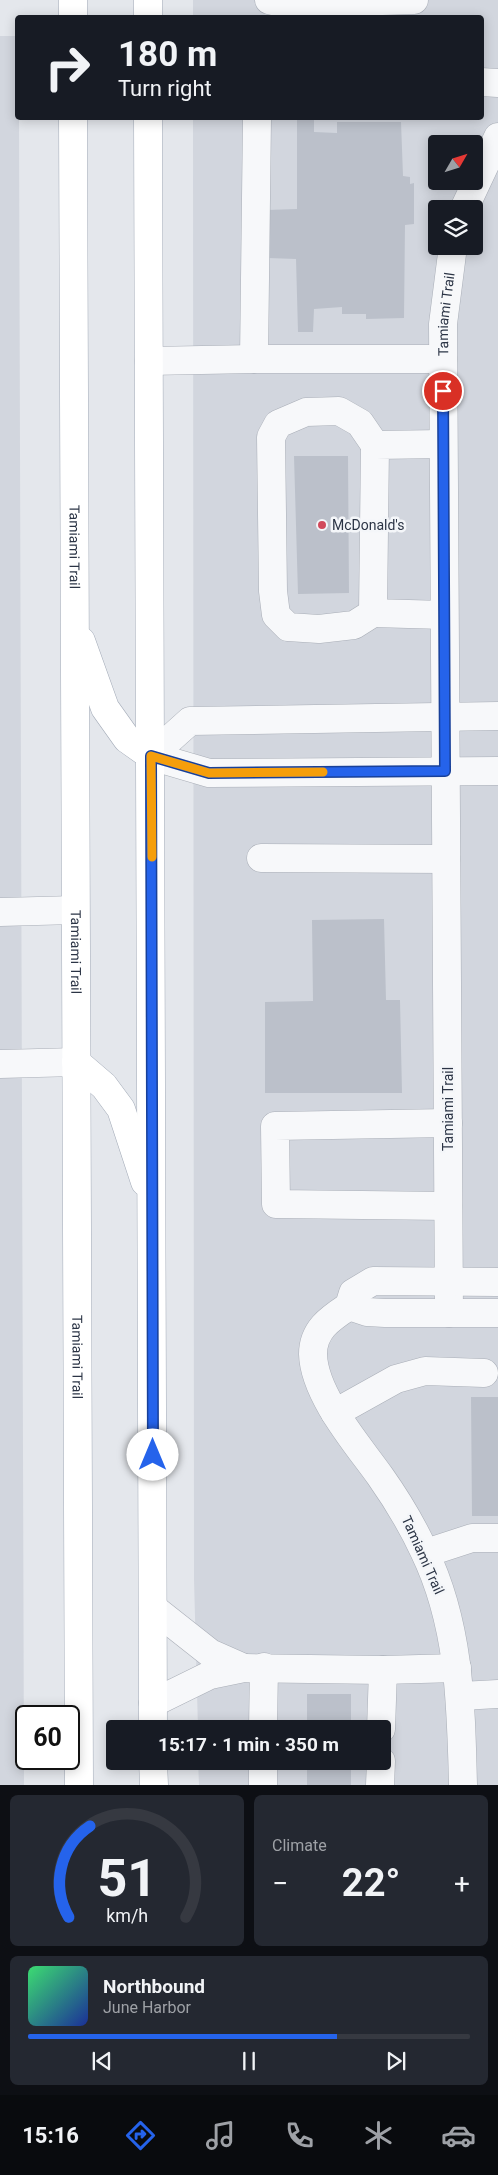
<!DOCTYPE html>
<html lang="en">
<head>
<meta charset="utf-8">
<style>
	:root { --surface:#171b24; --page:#242831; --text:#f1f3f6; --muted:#9ea1a6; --line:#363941; --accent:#2563eb }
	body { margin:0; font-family:Roboto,sans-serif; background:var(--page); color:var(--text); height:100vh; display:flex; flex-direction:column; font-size:19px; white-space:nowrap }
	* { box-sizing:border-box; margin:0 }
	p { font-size:16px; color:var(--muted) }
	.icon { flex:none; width:28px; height:28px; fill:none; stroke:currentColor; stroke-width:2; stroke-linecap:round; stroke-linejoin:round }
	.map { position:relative; height:1785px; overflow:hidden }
	.sheet { display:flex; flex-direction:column; gap:10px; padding:10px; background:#0d0f14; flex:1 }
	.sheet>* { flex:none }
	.guide { position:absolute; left:15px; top:15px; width:469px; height:105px; border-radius:5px; box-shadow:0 2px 12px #0003; background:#171b24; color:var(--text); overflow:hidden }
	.needle { width:32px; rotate:51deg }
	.controls { position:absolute; left:428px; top:135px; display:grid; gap:10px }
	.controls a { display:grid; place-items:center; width:55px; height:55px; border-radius:5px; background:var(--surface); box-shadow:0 2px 12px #0003; font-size:25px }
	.speed { position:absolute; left:15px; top:1705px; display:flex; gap:10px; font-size:25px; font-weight:700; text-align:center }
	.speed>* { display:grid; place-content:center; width:65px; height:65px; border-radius:50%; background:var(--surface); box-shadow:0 2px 12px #0003; line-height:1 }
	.speed .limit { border:2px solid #111; border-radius:8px; background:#fff; color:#111 }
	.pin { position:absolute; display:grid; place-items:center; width:42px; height:42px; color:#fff; margin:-21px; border:2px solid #fff; border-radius:50%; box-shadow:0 1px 5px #0007 }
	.me { position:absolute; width:55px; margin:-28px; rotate:0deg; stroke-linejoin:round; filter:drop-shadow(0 0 4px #0008) }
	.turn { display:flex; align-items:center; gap:18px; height:105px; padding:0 20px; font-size:22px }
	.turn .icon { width:65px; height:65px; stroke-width:2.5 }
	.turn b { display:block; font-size:35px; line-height:42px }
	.big { font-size:38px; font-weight:700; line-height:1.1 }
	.sheet .tile { flex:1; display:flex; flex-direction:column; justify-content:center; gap:8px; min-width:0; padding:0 18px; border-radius:8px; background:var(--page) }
	.sheet .dial { align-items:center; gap:0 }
	.dial svg { height:130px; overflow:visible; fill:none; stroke:var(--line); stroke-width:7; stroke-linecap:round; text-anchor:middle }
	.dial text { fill:var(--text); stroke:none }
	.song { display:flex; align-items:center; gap:15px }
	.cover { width:60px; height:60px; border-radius:8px; background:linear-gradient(135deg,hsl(140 70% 55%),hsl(230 70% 35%)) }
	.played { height:5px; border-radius:2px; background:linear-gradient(90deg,var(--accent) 70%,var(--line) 70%) }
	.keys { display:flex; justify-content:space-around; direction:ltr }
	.heat { display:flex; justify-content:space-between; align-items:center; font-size:28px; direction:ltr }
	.sheet .tiles { flex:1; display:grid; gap:10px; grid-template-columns:1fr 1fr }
	.tile:last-child { grid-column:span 2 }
	.trip { position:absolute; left:106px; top:1720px; width:285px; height:50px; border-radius:5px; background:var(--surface); box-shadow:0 2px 12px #0003; font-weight:700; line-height:50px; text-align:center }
	.dock { display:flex; height:80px; justify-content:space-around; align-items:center; background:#090b0e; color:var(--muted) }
	.dock .icon { width:35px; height:35px }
	.dock .current { color:var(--accent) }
	.dock b { font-size:22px; color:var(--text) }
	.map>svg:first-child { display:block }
</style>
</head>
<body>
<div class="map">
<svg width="498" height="1785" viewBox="0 0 498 1785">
	<rect width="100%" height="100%" fill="#e4e7ec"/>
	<path fill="#d2d6de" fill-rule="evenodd" d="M193,0H498V1785H199L198,1761H382V1729H198L194,1579L193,118H481V18L193,17ZM436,144H474V181H436ZM436,209H474V246H436Z
		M0,36H17L18,118H19L24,1785H0Z"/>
	<path fill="#bbc0ca" d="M297,118H314V132L337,133V122H401L403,176L410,177V184L414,183V224L405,225L404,318L366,319V314H342V307L314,309L313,332H298L296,259L268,258L267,210L297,209Z
		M294,456H348L349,593L298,594Z
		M384,919L386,1000H400L402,1093H265V1002L313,1001L312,920Z
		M471,1397H498V1516H472Z
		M307,1694H351V1729H307Z
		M307,1761H351V1785H307Z"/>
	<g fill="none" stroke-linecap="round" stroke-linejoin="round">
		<defs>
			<g id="minor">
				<path d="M269,0L286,4L414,0"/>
				<path d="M481,82L498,83"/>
				<path d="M257,118L254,359H443"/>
				<path d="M464,209L498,137"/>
				<path d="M149,361L254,359"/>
				<path d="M443,444L375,445L373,613L444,615"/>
				<path d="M373,613L354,625L319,629L288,627L276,615L273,591L271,437L278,424L306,412L339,411L360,423L375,445"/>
				<path d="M151,756L190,721L498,716"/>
				<path d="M151,756L209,773L498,771"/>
				<path d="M261,858L446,859"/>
				<path d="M0,912L75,910"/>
				<path d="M0,1064L76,1062"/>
				<path d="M448,1123L275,1126L276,1204L448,1206"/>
				<path d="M349,1306L367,1312L385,1313H498"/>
				<path id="s1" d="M449,1313L443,324L453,246"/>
				<path d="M335,1413L396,1379L425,1371L484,1373"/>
				<path d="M426,1553L472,1538H498"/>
				<path d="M153,1608L210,1653L244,1668"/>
				<path d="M461,1696L498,1694"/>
				<path d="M153,1703L210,1675L244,1668L383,1670L457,1668"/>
				<path d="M263,1729L264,1667"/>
				<path d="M381,1729L383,1670"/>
				<path d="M263,1785V1761"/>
				<path d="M380,1785L381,1761"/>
				<path d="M463,1785C461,1705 460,1625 424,1551C412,1525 397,1500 380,1476C358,1445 314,1395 313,1354C313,1329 331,1318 349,1306L353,1293L373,1281L498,1282"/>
			</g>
			<g id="major">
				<path d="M73,0V18"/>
				<path d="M148,0V18"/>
				<path id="s2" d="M73,118L79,1785"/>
				<path d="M148,118L153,1729"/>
				<path d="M81,641L105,708L127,739L151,756"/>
				<path d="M76,1062L104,1086L121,1109L145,1182"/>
				<path d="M153,1761L154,1785"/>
			</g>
		</defs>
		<use href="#minor" stroke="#a9aeb7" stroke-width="29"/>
		<use href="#major" stroke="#a3abb8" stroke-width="29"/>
		<use href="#minor" stroke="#f7f8fa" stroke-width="28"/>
		<use href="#major" stroke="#fff" stroke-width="28"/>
	</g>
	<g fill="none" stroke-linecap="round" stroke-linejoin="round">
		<defs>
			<path id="route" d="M153,1455L151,756L209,773L445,771L443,391"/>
		</defs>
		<use href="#route" stroke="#184099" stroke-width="12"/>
		<use href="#route" stroke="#2563eb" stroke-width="9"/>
		<path stroke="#f59e0b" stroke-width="9" d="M152,857L151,756L209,773L323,772"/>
	</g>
	<circle fill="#d1495b" stroke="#f4f6f9" stroke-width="2" cx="322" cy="525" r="5"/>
	<g text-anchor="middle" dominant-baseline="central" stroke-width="5" stroke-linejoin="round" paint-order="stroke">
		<g font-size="14" fill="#2b3445" stroke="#f4f6f9">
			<text stroke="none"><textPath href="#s1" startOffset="999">Tamiami Trail</textPath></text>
			<text stroke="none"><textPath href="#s2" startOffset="429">Tamiami Trail</textPath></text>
			<text stroke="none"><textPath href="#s2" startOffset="834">Tamiami Trail</textPath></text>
			<text transform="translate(448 1109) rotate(-90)">Tamiami Trail</text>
			<text stroke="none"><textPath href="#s2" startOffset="1239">Tamiami Trail</textPath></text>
			<text transform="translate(423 1555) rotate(66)">Tamiami Trail</text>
		</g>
		<g font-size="14" fill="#2b3445" stroke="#f4f6f9" text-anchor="start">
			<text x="332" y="525">McDonald's</text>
		</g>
	</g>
</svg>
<div class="controls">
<a><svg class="needle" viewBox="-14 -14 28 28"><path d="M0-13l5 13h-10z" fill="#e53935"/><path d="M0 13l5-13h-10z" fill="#9ea1a6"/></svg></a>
<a><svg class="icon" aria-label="layers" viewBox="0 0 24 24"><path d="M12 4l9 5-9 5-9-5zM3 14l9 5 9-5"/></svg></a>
</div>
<div class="speed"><div class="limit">60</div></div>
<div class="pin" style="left:443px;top:391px;background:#d93025"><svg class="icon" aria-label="arrive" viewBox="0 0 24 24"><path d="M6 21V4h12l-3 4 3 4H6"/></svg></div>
<svg class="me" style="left:153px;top:1455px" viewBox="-20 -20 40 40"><circle r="19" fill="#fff"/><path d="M0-13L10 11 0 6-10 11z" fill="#2563eb"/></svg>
<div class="trip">15:17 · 1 min · 350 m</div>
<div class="guide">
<div class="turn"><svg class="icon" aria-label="right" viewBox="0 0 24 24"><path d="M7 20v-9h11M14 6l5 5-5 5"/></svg><div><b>180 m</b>Turn right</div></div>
</div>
</div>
<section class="sheet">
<div class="tiles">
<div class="tile dial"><svg viewBox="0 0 100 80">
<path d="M14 69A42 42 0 1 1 86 69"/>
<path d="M14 69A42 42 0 0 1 27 13" stroke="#2563eb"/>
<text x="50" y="56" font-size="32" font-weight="700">51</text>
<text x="50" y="72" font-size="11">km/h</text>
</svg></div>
<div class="tile"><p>Climate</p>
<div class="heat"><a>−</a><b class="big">22°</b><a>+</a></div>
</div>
<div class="tile">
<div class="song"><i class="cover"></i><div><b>Northbound</b><p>June Harbor</p></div></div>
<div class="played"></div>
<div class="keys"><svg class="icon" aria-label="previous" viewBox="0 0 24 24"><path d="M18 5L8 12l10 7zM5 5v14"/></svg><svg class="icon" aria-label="pause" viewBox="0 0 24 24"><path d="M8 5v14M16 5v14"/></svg><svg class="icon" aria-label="next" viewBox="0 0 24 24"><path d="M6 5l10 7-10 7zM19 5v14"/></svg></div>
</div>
</div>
</section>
<nav class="dock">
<b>15:16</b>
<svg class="icon current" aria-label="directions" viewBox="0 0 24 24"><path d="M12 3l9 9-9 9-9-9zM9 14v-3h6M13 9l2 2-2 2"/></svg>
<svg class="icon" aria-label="music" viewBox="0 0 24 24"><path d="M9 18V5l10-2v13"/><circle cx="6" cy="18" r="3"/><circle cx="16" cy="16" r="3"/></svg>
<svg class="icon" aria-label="phone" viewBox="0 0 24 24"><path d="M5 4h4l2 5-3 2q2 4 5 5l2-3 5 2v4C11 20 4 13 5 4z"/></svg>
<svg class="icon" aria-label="climate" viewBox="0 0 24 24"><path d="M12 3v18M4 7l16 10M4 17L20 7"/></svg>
<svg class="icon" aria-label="car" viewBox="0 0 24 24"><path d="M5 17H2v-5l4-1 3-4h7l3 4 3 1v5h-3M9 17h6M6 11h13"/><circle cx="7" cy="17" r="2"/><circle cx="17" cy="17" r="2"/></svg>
</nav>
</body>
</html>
